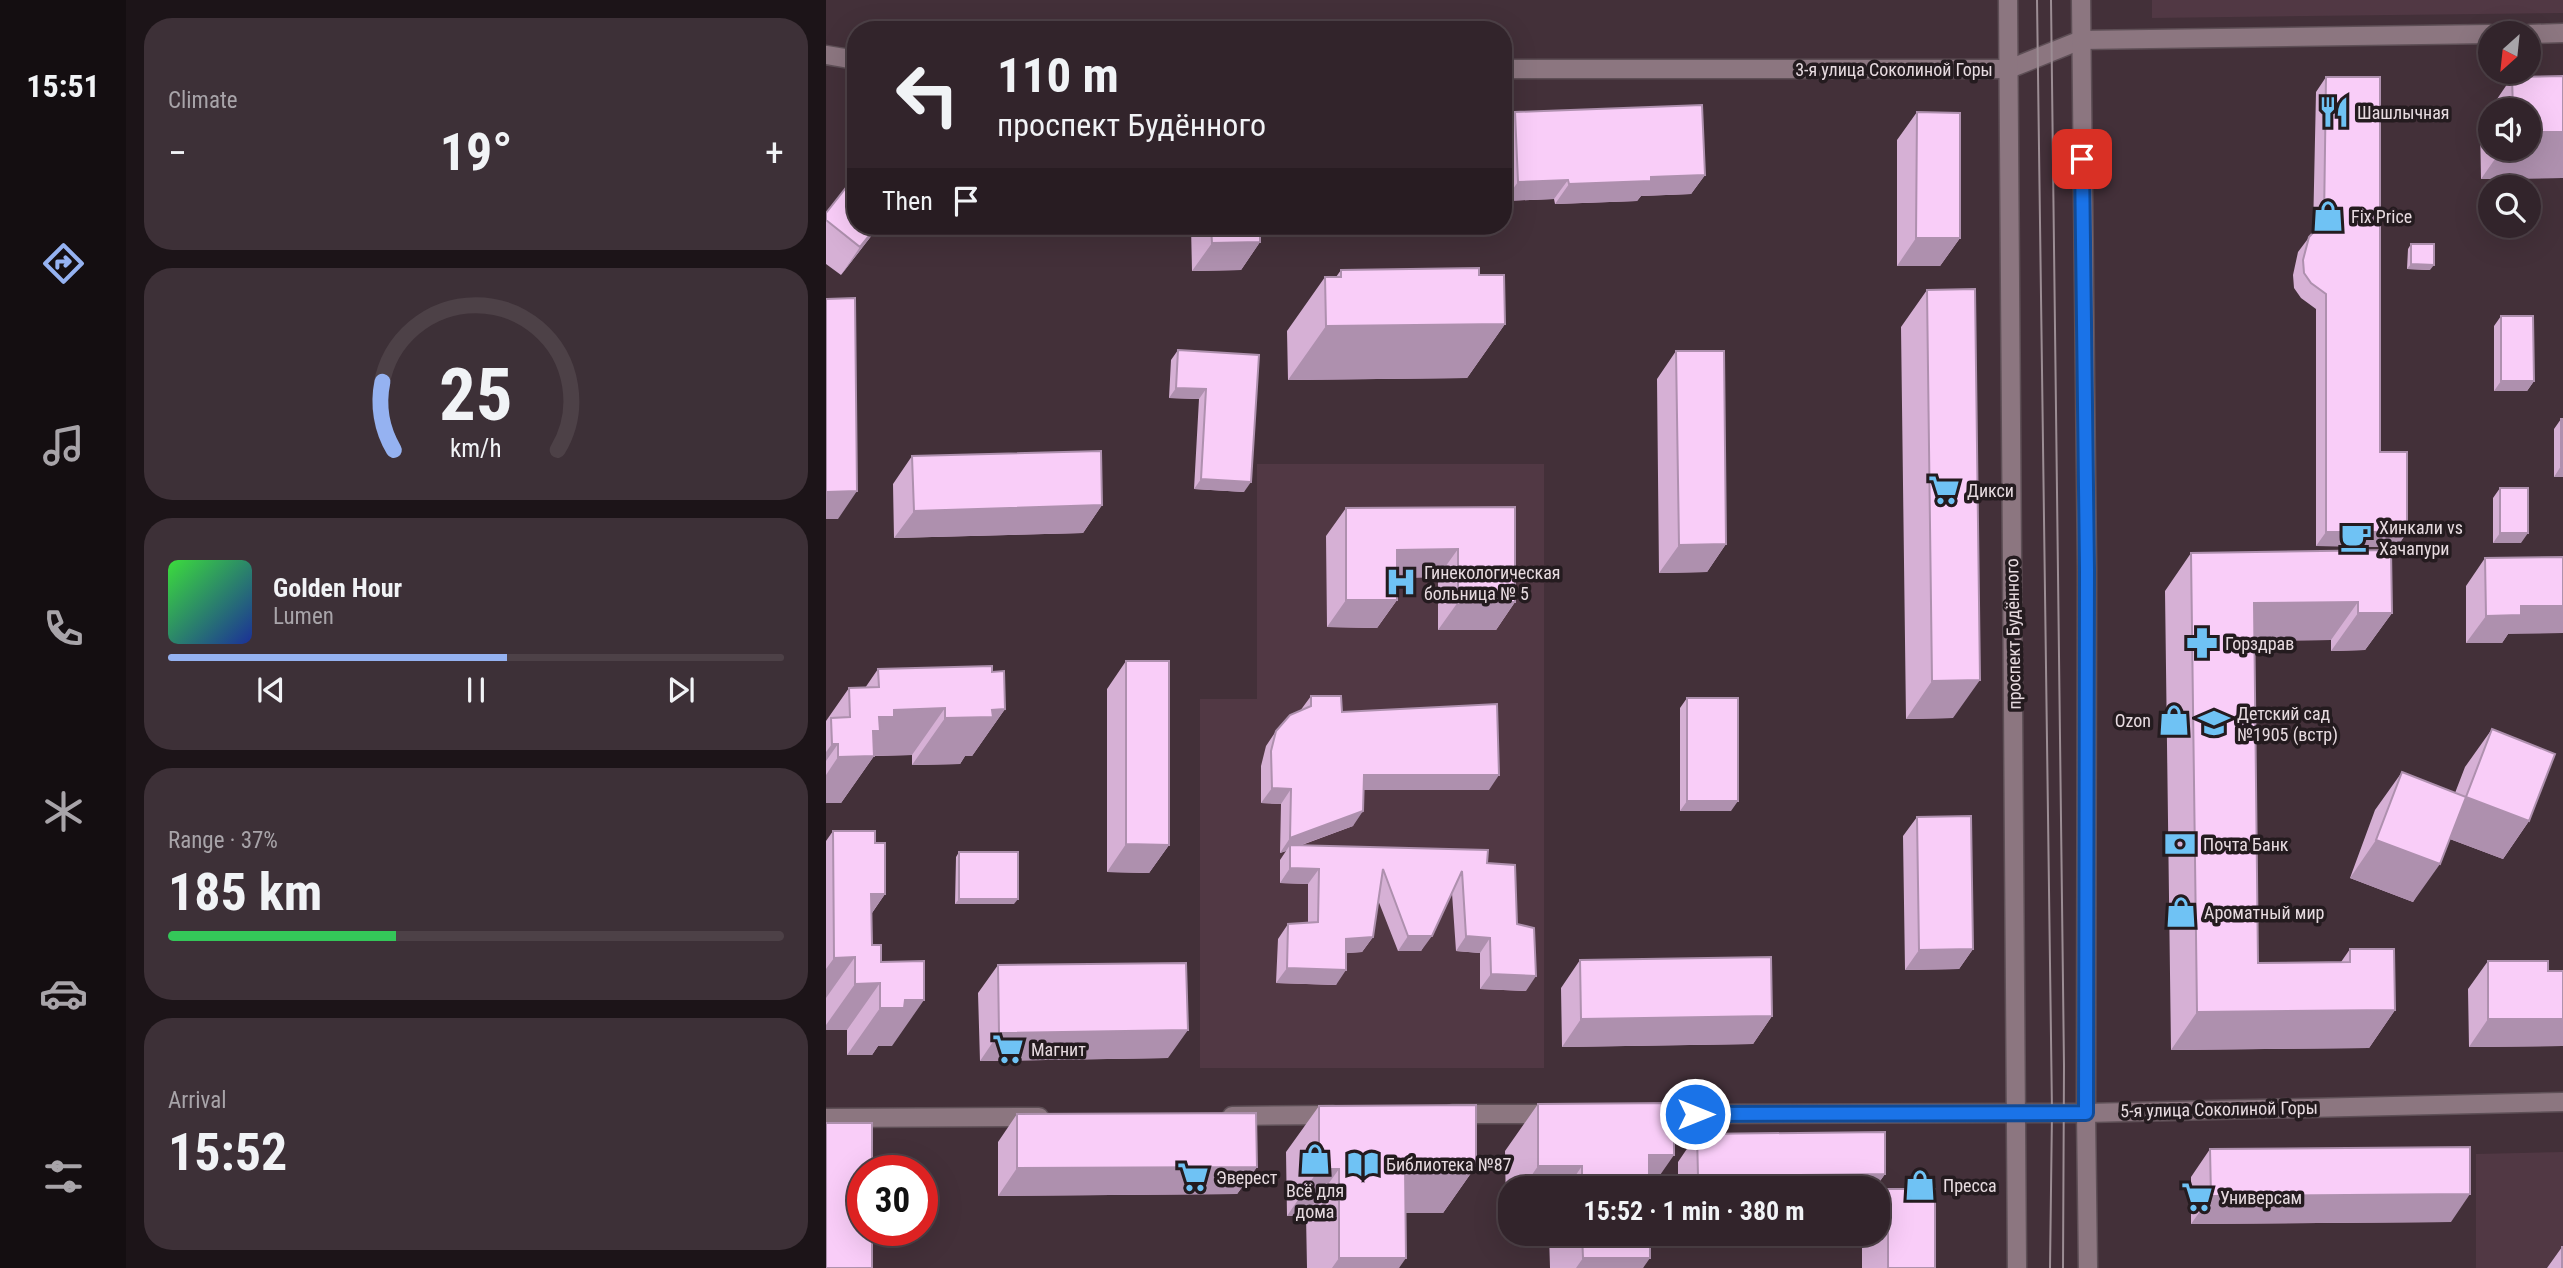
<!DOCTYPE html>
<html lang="en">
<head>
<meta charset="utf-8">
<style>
	:root { --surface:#32242b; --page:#3d3037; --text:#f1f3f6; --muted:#a8a4a9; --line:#4d4147; --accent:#95b2f1 }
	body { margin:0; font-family:"Roboto Condensed",sans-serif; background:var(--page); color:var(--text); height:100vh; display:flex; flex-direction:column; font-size:26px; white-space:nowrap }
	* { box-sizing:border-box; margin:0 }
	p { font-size:23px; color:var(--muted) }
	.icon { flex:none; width:38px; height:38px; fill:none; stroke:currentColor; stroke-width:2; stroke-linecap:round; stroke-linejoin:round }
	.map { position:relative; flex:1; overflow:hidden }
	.side { display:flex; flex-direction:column; gap:18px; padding:18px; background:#1c1418; width:700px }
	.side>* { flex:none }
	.banner { position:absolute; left:21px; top:21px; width:665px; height:214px; border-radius:28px; box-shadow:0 7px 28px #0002,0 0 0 2px var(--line); background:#32242b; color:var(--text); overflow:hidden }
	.needle { width:46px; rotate:207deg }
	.tools { position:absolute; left:1652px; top:21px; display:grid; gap:14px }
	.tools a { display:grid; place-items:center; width:63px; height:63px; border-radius:50%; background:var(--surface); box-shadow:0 7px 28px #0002,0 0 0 2px var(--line); font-size:35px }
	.speed { position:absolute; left:21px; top:1155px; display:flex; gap:14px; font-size:35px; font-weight:700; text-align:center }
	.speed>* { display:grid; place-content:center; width:91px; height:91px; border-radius:50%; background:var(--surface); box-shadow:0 7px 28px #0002,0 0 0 2px var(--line); line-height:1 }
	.speed .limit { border:10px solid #d22; background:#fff; color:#111 }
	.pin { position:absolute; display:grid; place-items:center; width:60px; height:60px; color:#fff; margin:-30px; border-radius:14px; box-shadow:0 4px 10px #0006 }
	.me { position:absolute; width:77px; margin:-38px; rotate:90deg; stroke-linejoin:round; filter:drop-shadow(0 0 5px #0008) }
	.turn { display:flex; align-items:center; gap:24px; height:147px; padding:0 35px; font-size:32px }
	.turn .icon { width:91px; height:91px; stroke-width:2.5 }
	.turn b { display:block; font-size:49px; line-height:60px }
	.then { display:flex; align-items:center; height:66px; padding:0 35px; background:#0003; gap:14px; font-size:26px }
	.big { font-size:52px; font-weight:700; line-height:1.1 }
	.side .card { flex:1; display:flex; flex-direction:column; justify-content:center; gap:10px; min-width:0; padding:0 24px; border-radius:28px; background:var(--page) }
	.side .dial { align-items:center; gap:0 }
	.dial svg { height:182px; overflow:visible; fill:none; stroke:var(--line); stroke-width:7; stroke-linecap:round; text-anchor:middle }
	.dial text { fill:var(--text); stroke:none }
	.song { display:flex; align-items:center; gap:21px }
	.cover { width:84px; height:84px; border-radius:10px; background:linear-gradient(135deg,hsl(120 70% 55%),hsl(230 70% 35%)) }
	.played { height:7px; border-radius:4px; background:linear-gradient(90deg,var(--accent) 55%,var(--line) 55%) }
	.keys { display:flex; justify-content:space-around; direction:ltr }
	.heat { display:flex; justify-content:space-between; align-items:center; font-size:38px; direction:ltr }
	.charge { height:10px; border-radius:5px; background:linear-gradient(90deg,#34c759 37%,var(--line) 0) }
	.trip { position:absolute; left:672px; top:1176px; width:392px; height:70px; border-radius:28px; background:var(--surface); box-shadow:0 7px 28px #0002,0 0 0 2px var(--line); font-weight:700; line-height:70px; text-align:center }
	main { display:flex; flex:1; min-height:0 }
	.dock { display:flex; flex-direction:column; width:126px; justify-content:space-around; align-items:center; background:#140e11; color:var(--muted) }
	.dock .icon { width:49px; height:49px }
	.dock .on { color:var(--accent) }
	.dock b { font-size:32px; color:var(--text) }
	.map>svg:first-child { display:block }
</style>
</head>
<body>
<main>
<nav class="dock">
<b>15:51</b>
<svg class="icon on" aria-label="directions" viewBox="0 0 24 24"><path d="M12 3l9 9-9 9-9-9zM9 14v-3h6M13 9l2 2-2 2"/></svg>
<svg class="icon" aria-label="music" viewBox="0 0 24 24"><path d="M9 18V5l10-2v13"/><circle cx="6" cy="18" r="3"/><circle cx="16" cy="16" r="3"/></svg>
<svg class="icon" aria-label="phone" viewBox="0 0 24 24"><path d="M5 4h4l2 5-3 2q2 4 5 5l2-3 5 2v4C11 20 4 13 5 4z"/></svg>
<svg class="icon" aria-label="climate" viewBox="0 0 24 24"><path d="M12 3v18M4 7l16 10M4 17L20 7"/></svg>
<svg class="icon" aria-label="car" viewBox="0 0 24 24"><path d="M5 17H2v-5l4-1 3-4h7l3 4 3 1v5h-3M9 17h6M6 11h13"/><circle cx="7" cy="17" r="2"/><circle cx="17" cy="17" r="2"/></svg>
<svg class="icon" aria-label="filters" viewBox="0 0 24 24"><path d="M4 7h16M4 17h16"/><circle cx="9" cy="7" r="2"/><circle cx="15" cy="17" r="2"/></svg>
</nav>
<section class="side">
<div class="card"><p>Climate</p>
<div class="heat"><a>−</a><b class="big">19°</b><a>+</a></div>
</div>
<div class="card dial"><svg viewBox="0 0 100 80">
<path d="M14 69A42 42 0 1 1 86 69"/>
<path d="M14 69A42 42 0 0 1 9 39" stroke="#95b2f1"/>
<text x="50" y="56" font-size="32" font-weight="700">25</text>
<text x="50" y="72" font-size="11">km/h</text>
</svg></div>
<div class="card">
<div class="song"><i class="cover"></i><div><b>Golden Hour</b><p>Lumen</p></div></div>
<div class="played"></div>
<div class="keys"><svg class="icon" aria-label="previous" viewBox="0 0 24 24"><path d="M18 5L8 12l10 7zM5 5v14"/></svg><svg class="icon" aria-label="pause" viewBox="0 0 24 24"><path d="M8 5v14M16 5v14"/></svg><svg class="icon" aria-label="next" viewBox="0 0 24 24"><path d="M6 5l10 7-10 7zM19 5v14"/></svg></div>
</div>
<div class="card"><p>Range · 37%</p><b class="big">185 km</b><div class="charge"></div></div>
<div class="card"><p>Arrival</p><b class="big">15:52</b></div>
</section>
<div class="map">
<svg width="1737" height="1268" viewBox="0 0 1737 1268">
	<rect width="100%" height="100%" fill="#433039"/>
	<path fill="#513844" d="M1326,0H1737V13L1326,18Z
		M431,464H718V1068H374V699H431Z
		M1737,1152V1268H1650V1154Z"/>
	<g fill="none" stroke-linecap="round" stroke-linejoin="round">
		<defs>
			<path id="street" d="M1703,34L1737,33
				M0,55L30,60
				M677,69H1183L1255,40L1664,34
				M626,1114H728
				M826,1114L1260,1113L1737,1102
				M406,1116L507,1115
				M0,1118L213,1117"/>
			<path id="secondary" d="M1182,0L1191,1268
				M1255,0L1261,569L1260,1113L1262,1268"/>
		</defs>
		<use href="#street" stroke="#5e4f56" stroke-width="21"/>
		<use href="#secondary" stroke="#5e4f56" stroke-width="21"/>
		<use href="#street" stroke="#8c7680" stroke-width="18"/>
		<use href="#secondary" stroke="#8c7680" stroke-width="18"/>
		<path stroke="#9c8d94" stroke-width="2" d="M1211,0L1226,1112L1224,1268
			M1225,0L1238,1066L1237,1268"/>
	</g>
	<path fill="#d6b0d5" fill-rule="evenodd" d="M1737,76V178L1655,179L1654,124L1686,77ZM1664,110H1703V149H1664Z
		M1500,77L1554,452L1581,532L1571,547L1490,546V309L1475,298L1468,288L1467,275L1472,252L1487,232L1490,92Z
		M689,112L879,175L865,194L815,196L811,201L729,204L728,199L678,201L677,130Z
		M1091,112L1134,238L1114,266H1071V140Z
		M0,213L30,226H53L15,275L0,264Z
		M365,226H434V242L415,270L366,271Z
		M1585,244L1604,270L1581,269L1582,249Z
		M515,270L653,275L679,324L641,378L462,380L461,331L499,277H510Z
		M1101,290L1127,718L1080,719L1075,327Z
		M1675,316L1708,381L1701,391H1668V326Z
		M352,350L433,355L418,492L368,489L373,399L343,398L345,360Z
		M850,351L900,544L881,572L833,573L831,379Z
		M1735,419L1737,477H1728V429Z
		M86,456L276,505L257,533L68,538L67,484Z
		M1674,488L1695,543H1667V498Z
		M689,507V602L670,630H612V577L571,578V600L551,628L501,627L500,536L520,508Z
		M1365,553L1566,613L1539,650L1505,651V640L1428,641L1432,963L1515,962L1524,949L1569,1010L1543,1048L1345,1050L1339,591Z
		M1659,558L1682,634L1676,643H1640V586Z
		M300,661L343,845L323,873L281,872V689Z
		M52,669L166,672L179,709L146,756H139L134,764L86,765V755L48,756L15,803H0V721L23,688H39Z
		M485,696L663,790H537L527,826L476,845L661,863L691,924L700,991L654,989V953L630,951L626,893L595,951H572L552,900L547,937L536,952L520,953L510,985L450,983L452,939L462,924L482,923V884L454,883V860L460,851L454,853L455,804L435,803V766L440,746L450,731L474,711Z
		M861,698L905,811H854V708Z
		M1666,729L1703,821L1677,859L1624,839L1587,902L1524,878L1549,810L1576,772L1629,793L1639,767Z
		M1091,817L1147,949L1133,969L1079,970L1077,836Z
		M7,831L59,894L46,913V945L55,962L66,1046H52L46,1055H21V1030H0V841Z
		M133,852L188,904H129L130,857Z
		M754,960L946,1016L927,1044L736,1047L735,988Z
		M1662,961L1722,971H1737V1046L1643,1047L1642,989Z
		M172,965L342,1058L154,1061L152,993Z
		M712,1104L825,1188H684V1213H680L679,1151Z
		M493,1106L650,1166L617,1213H579L573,1268H481L480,1215L461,1216L460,1152Z
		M191,1114L431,1167L411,1194L172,1196V1142Z
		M871,1134L1059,1174L1049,1188H852V1162Z
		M1384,1149L1625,1222L1365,1224V1177Z
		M1062,1189L1109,1268H1036V1234H1052V1205Z
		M723,1234H824L817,1268H724Z
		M1736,1247L1737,1268H1721Z"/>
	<path fill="#ae90ae" d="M1703,132H1737V178L1655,179L1676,149H1703Z
		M879,175L865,194L815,196L811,201L729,204L743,184L825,177Z
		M742,180L728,199L678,201L692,182Z
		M51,226H53L15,275L34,247Z
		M1090,238H1134L1114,266H1071Z
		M434,242L415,270L366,271L386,243Z
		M1585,264L1608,265L1604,270L1581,269Z
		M679,324L641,378L462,380L500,326Z
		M1675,381H1708L1701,391H1668Z
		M350,388L380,389L373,399L343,398Z
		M1735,466H1737V477H1728Z
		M375,479L425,482L418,492L368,489Z
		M31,491L12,519H0V492Z
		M276,505L257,533L68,538L88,511Z
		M1500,532H1581L1571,547L1490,546Z
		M1674,533H1702L1695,543H1667Z
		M900,544L881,572L833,573L853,545Z
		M632,549L612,577L551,578L571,550Z
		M520,600H571L551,628L501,627Z
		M632,602H689L670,630H612Z
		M1532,602L1505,640L1401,641L1428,603Z
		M1695,606H1737V633L1682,634L1676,643H1640L1660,616Z
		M1532,613H1566L1539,650L1505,651Z
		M1154,680L1127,718L1080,719L1106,681Z
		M119,708L86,755L40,756H48L15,803H0V775L12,757L53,717L68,710Z
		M179,709L146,756H139L134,764L86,765L119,718L166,710Z
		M6,744H12L0,761V752Z
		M538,775H673L663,790H527Z
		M446,788L465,789L455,804L435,803Z
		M1640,797L1703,821L1677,859L1613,835Z
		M861,801H912L905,811H854Z
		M537,811L527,826L464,849V845L460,851L454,853L464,838Z
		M1550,840L1614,864L1587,902L1524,878Z
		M300,844L343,845L323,873L281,872Z
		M464,868L493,869L482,884L454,883Z
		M45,894H59L27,940Z
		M133,899H192L188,904H129Z
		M582,936H606L595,951H572Z
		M640,936L664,938L654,953L630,951Z
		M547,937L536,952L510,954L520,939Z
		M1147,949L1133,969L1079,970L1093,950Z
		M29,957L0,998V969L8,958Z
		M461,968L520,970L510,985L450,983Z
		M665,974L710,976L700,991L654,989Z
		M54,983L21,1030H0V1025L29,984Z
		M79,1000H98L66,1046H52L46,1055H21L54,1008Z
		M1569,1010L1543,1048L1345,1050L1371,1012Z
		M946,1016L927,1044L736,1047L755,1019Z
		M1662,1019H1737V1046L1643,1047Z
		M362,1030L342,1058L154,1061L173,1033Z
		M823,1155H848L825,1188H800Z
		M579,1166H650L617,1213H546Z
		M712,1166H756L741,1188H697Z
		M431,1167L411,1194L172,1196L191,1168Z
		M493,1169H513L480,1215L461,1216Z
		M1059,1174L1049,1188H863L872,1176Z
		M1644,1194L1625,1222L1365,1224L1385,1196Z
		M513,1258H580L573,1268H506Z
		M757,1258H824L817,1268H750Z"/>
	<path fill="#f9cdf8" stroke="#ae90ae" stroke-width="2" d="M1737,76V132H1703V110H1687L1686,77Z
		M1500,77H1554V452H1581V532H1500V294L1485,283L1478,273L1477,260L1483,237L1498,221Z
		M876,105L879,175L825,177V181L743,184L742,180L692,182L689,112Z
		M1091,112L1134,113V238H1090Z
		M30,175V226H51L34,247L0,220V213Z
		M385,226H434V242L386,243Z
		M1585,244H1608V265L1585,264Z
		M653,268V275H678L679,324L500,326L499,277H515V270Z
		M1149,289L1154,680L1106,681L1101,290Z
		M29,298L31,491L0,492V299Z
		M1675,316H1707L1708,381H1675Z
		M352,350L433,355L425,482L375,479L380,389L350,388Z
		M850,351H898L900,544L853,545Z
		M1735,419H1737V466H1735Z
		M275,451L276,505L88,511L86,456Z
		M1674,488H1702V533H1674Z
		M689,507V602H632V549L571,550V600H520V508Z
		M1565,550L1566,613H1532V602L1428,603L1432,963L1524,962V949H1568L1569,1010L1371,1012L1365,553Z
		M1737,557V606H1695V615L1660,616L1659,558Z
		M300,661H343V845L300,844Z
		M166,666V672L178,671L179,709L166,710L167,717L119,718V708L68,710V717H53L54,731H47L48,756L12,757V744H6L5,718L24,717L23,688L53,687L52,669Z
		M485,696H515L516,712L671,704L673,775H538L537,811L464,838L465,789L446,788L445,751L450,731L464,715L485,706Z
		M861,698H912V801H861Z
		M1666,729L1729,754L1703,821L1640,797Z
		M1576,772L1640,797L1614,864L1550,840Z
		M1145,816L1147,949L1093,950L1091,817Z
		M7,831H49V843H59V894H45L46,945H55V962L98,961V1000H79L78,1008H54V983L29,984V957L8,958Z
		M464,845L662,850L661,863L689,865L691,924L708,928L710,976L665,974L664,938L640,936L636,871L606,936H582L557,869L547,937L520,939V970L461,968L462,924L492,922L493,869L464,868Z
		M133,852H192V899H133Z
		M945,957L946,1016L755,1019L754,960Z
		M1662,961H1722V971H1737V1019H1662Z
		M360,963L362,1030L173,1033L172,965Z
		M848,1103V1155H823V1188H756V1166H712V1104Z
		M650,1105V1166H579L580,1258H513V1169H493V1106Z
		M430,1113L431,1167L191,1168V1114Z
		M0,1123H46V1171H37V1230H46V1268H0Z
		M1059,1132V1174L872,1176L871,1134Z
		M1644,1147V1194L1385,1196L1384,1149Z
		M1062,1189H1109V1268H1062Z
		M756,1234H824V1258H757Z
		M1736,1247H1737V1268H1736Z"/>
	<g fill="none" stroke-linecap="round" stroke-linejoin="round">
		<defs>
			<path id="route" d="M869,1114L1260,1113L1261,569L1256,159"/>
		</defs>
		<use href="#route" stroke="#114b97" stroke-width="18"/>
		<use href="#route" stroke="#1a73e8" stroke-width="12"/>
	</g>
	<defs>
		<symbol id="restaurant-bare" viewBox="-9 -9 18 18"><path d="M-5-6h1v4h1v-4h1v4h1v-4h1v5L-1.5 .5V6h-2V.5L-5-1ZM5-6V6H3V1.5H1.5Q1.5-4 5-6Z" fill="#6fc2f4" stroke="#241b1f" stroke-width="2.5" paint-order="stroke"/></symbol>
		<symbol id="shop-bare" viewBox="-9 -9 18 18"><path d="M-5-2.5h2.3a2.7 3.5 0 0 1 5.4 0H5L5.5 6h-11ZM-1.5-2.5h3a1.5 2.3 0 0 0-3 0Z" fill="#6fc2f4" stroke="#241b1f" stroke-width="2.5" paint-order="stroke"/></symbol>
		<symbol id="supermarket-bare" viewBox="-9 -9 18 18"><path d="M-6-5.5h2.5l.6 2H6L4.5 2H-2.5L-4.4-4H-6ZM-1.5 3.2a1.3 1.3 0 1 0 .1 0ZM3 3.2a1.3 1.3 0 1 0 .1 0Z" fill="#6fc2f4" stroke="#241b1f" stroke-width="2.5" paint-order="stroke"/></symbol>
		<symbol id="cafe-bare" viewBox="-9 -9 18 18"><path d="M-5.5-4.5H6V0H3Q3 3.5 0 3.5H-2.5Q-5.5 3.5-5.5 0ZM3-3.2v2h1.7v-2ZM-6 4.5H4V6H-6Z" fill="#6fc2f4" stroke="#241b1f" stroke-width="2.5" paint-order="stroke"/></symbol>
		<symbol id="hospital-bare" viewBox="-9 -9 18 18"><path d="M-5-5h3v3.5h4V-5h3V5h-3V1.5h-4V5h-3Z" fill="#6fc2f4" stroke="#241b1f" stroke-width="2.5" paint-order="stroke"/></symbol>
		<symbol id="pharmacy-bare" viewBox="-9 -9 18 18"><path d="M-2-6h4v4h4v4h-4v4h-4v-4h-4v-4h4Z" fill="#6fc2f4" stroke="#241b1f" stroke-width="2.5" paint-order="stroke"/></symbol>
		<symbol id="school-bare" viewBox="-9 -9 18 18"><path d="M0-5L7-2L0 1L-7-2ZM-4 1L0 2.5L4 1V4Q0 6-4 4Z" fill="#6fc2f4" stroke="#241b1f" stroke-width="2.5" paint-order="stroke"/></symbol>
		<symbol id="bank-bare" viewBox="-9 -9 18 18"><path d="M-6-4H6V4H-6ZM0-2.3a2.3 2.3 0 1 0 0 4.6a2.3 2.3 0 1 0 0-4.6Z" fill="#6fc2f4" stroke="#241b1f" stroke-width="2.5" paint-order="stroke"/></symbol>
		<symbol id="library-bare" viewBox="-9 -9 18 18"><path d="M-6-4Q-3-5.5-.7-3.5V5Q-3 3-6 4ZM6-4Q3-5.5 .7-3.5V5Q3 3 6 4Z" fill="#6fc2f4" stroke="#241b1f" stroke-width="2.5" paint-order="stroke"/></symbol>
	</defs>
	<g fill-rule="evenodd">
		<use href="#restaurant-bare" x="1486" y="90" width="44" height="44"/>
		<use href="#shop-bare" x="1480" y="194" width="44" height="44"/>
		<use href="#supermarket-bare" x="1096" y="468" width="44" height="44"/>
		<use href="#cafe-bare" x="1508" y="515" width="44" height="44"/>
		<use href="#hospital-bare" x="553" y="560" width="44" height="44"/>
		<use href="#pharmacy-bare" x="1354" y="621" width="44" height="44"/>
		<use href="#shop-bare" x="1326" y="698" width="44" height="44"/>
		<use href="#school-bare" x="1366" y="701" width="44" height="44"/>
		<use href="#bank-bare" x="1332" y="822" width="44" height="44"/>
		<use href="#shop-bare" x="1333" y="890" width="44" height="44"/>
		<use href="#supermarket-bare" x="160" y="1027" width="44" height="44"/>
		<use href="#shop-bare" x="467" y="1137" width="44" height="44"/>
		<use href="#library-bare" x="515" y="1142" width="44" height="44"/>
		<use href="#supermarket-bare" x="345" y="1155" width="44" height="44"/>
		<use href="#shop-bare" x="1072" y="1163" width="44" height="44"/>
		<use href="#supermarket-bare" x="1349" y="1175" width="44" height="44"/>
	</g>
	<g text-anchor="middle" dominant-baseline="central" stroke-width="7" stroke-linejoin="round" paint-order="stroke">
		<g font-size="18" fill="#e7dbe0" stroke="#241b1f">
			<text x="1068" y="69">3-я улица Соколиной Горы</text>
			<text transform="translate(1187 634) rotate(-91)">проспект Будённого</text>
			<text transform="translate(1393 1109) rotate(-1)">5-я улица Соколиной Горы</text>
		</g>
		<g font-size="18" fill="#e7dbe0" stroke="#241b1f" text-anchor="start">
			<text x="1531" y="112">Шашлычная</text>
			<text x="1525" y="216">Fix Price</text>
			<text x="1141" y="490">Дикси</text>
			<text x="1553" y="527">Хинкали vs<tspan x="1553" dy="21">Хачапури</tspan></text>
			<text x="598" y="572">Гинекологическая<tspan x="598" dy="21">больница № 5</tspan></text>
			<text x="1399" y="643">Горздрав</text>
			<text x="1411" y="713">Детский сад<tspan x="1411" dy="21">№1905 (встр)</tspan></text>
			<text x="1325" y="720" text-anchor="end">Ozon</text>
			<text x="1377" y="844">Почта Банк</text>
			<text x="1378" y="912">Ароматный мир</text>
			<text x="205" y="1049">Магнит</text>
			<text x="560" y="1164">Библиотека №87</text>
			<text x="390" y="1177">Эверест</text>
			<text x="1117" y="1185">Пресса</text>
			<text x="489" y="1190" text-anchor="middle">Всё для<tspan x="489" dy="21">дома</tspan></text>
			<text x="1394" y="1197">Универсам</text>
		</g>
	</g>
</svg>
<div class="tools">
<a><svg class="needle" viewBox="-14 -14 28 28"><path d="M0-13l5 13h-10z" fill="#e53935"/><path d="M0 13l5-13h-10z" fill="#a8a4a9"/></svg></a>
<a><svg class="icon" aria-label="sound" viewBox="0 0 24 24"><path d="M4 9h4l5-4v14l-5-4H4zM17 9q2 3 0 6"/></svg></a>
<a><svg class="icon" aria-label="search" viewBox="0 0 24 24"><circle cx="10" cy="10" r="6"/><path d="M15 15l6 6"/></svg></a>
</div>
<div class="speed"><div class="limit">30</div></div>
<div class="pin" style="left:1256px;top:159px;background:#d93025"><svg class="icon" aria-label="arrive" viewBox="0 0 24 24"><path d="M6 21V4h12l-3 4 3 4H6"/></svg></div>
<svg class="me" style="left:869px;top:1114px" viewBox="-20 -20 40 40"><circle r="17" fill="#1a73e8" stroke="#fff" stroke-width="3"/><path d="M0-11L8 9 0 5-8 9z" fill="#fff"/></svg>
<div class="trip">15:52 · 1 min · 380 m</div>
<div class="banner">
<div class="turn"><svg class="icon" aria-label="left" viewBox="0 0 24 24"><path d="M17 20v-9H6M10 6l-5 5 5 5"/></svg><div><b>110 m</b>проспект Будённого</div></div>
<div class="then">Then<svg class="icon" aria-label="arrive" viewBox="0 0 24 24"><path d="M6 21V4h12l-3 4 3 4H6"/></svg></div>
</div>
</div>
</main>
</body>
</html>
